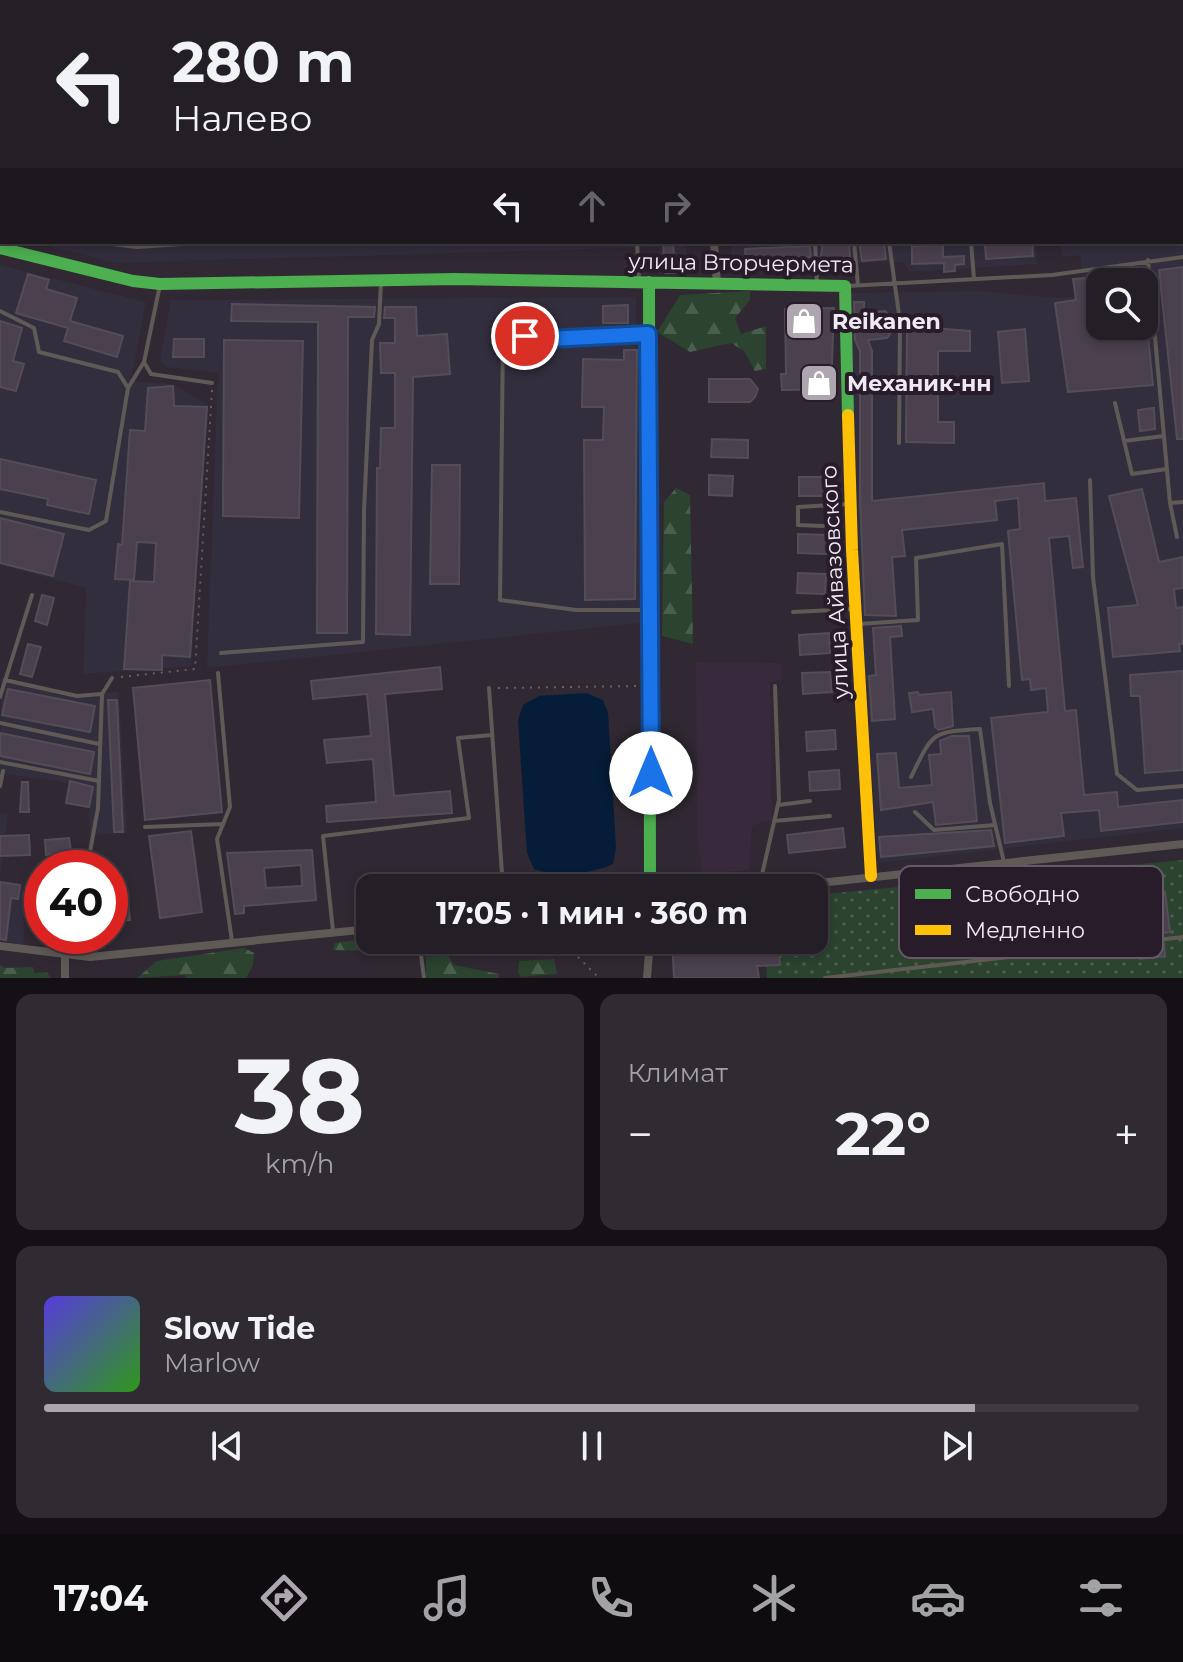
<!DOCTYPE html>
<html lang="ru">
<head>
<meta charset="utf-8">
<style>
	:root { --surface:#241e26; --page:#302b32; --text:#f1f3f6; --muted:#a3a2a7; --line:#413c43; --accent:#ada5af }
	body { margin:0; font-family:Montserrat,sans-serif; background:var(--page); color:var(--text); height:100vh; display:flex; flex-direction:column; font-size:30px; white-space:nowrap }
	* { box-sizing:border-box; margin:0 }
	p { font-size:26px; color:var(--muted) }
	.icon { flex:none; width:44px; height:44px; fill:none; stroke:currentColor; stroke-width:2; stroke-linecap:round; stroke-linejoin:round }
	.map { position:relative; height:978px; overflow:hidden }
	.panel { display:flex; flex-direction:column; gap:16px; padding:16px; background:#141015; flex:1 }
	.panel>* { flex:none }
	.guide { position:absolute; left:0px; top:0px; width:1184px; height:244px; box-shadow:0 4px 12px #0003,0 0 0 2px var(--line); background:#241e26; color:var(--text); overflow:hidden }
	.fabs { position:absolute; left:1086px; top:268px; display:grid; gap:16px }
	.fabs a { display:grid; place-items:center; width:72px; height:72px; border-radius:16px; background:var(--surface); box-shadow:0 4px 12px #0003,0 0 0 2px var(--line); font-size:40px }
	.speed { position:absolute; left:24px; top:850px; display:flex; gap:16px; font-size:40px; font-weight:700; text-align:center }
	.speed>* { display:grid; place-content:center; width:104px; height:104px; border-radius:50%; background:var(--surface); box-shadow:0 4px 12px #0003,0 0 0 2px var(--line); line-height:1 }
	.speed .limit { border:12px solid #d22; background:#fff; color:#111 }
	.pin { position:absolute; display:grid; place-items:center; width:68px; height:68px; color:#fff; margin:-34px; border:4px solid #fff; border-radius:50%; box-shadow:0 2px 8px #0007 }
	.me { position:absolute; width:88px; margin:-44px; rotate:0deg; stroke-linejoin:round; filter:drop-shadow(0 0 6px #0008) }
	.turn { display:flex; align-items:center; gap:28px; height:168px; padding:0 40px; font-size:36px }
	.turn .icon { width:104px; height:104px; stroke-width:2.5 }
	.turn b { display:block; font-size:56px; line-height:68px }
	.lanes { display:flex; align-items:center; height:76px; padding:0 40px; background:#0003; justify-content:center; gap:40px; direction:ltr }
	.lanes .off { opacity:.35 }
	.big { font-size:60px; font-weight:700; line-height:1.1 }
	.panel .widget { flex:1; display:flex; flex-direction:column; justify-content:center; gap:12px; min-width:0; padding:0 28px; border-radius:16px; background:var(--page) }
	.panel .dial { align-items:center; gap:0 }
	.dial b { font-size:104px; line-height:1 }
	.song { display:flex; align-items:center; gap:24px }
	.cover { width:96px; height:96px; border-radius:12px; background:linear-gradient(135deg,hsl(250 70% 55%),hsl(110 70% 35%)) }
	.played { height:8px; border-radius:4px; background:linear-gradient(90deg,var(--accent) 85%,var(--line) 85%) }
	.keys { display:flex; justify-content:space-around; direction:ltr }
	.heat { display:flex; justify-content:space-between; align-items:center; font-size:44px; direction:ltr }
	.panel .tiles { flex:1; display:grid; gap:16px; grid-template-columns:1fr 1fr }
	.widget:last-child { grid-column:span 2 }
	.trip { position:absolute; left:356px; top:874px; width:472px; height:80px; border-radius:16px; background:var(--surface); box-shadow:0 4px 12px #0003,0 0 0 2px var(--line); font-weight:700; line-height:80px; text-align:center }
	.tabs { display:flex; height:128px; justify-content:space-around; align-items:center; background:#0e0c0f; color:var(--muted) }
	.tabs .icon { width:56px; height:56px }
	.tabs .selected { color:var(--accent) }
	.tabs b { font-size:36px; color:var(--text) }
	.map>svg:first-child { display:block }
</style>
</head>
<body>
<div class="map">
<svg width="1183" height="978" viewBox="0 0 1183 978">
	<defs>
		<pattern id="forest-firs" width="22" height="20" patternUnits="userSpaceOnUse" patternTransform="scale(2)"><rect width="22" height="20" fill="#2b432f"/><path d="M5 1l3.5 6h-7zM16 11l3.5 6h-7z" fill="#4a5e4e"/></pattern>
		<pattern id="garden-dots" width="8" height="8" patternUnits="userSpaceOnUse" patternTransform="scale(2)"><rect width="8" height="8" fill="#2b432f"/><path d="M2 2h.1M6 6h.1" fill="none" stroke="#4a5e4e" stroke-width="1.8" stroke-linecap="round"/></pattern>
	</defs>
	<rect width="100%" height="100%" fill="#302832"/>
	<path fill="#39293c" d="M696,662L781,663L782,679L770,682L772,820L752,826L749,870L702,874L697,834Z"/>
	<path fill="#322e3e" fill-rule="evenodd" d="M0,0H678V2H2V234Z
		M709,0H1029V2H709Z
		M1047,0H1183V828L878,863L853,498L851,293L979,291L1060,298L1084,296L1080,255L1062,257L1061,242H1182V2ZM1100,282H1144V326H1100Z
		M32,242H686L687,267L660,270L659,247L116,263Z
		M730,242H1036L1037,264L909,272L904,262L816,264L732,260Z
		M0,265L146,302L131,381L173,384L208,405L191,666L83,674L86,588L0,565Z
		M636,297L641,623L207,668L218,373L166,367L160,360L171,300Z
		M1,677L79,694L119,692L127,833L90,835L89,807L66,803L69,783L5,774L0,795Z
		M0,813L8,814L0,881L23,884L24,945L0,941Z"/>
	<path fill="url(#forest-firs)" d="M750,291V300L735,318L741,334L766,326V369L755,371L744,351L731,343L690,352L657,332L680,295Z
		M676,488L690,495L693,644L662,636L664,502Z
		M370,938L377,944L370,951L333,950L335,943Z
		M244,948L254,953L253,965L246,978H186L185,975L137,978L157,961Z
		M448,955L454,965L499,974V978H426V957Z
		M554,959L557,974L521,977L518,973L519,961Z
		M0,965L5,968L33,967L35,973L47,972L51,978H0Z"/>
	<path fill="url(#garden-dots)" d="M1183,860V978H767L766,966L779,964L778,940H814V895Z"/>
	<path fill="#051d38" d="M586,693L603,700L608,713L616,848L613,864C591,874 557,878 534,869L527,853L518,720L523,705L539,696Z"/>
	<path fill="#4a404e" stroke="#534d55" stroke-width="2" fill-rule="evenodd" d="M663,242H673L675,273H665Z
		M823,242H849L850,258L825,260L821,256Z
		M859,242H884L886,259L862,261Z
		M1028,242H1032L1033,256L986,259L985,245Z
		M943,245V257L964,256V264L955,265V271L944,272V263L912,264V246Z
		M810,246L811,257L746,259L745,249Z
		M1183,267V439H1177L1159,270Z
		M28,274L49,280L46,289L77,298L70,321L123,336L117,357L64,341L68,328L16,313Z
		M1100,277V326H1147L1153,385L1068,392L1055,303L1076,300L1073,279Z
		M854,302H864V313L885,311L893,318L895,327L887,338L868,340L872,351V501L1044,483L1045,501L1076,498L1083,567L1073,568L1069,536L1049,538L1065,711L1076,710L1084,795L1117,792L1118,807L1183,800V822L1101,831L1099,810L1061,813L1064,836L1005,843L991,718L1048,712L1046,688L1031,690L1030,679L1022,680L1008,531L1020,529L1018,498L995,501L997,520L902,530L905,556L892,557L896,616L865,615L860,501V351L855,340Z
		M232,304L375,307L374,317H348L347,633H317L318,322L231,321Z
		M628,305V323H603V306Z
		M385,307H416L417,336L447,334L450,374L413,377L410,635L376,634L377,468H380L381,428H395V373H381L380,343H395V318H384Z
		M834,308L831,389L782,390L781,374H786L785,309Z
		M0,321L22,328L13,361L24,364L16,391L0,387Z
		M907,326L970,331V351H938V422H954V443L906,442Z
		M1025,329L1029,381L1002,383L998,332Z
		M174,339H204V357H173Z
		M224,340L303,341L299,518L223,516Z
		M624,350H637L635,599L585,600L584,440H603L604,407H582L583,359L624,360Z
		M709,379H750L758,389L755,397L750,402H709Z
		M173,386L174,406L207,407L190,657L162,655V670L124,669L130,581L154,582L156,543L137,542L134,580L115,579L118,544L122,545L130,430L145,431L148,388Z
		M1154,408L1155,429L1140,431L1138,410Z
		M712,439L748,440V458L711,457Z
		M0,459L96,480L89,514L47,505L48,499L0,489Z
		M432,465H460L459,584H430Z
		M709,475L733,476L732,496L709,495Z
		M799,477H828V496H799Z
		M1142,489L1159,562L1183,557V588L1174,589L1176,608L1183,607V644H1179L1180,651L1113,657L1108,608L1138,605L1109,496Z
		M0,518L64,534L53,576L0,563Z
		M798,534L827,535V554L798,553Z
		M798,573L826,574L825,594L797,593Z
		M42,595L54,598L47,625L35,621Z
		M901,626L902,636L890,637L895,719L872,721L869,676L876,675L873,628Z
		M829,633L830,653L800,655L799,635Z
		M28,644L41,647L32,677L20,674Z
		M440,667L442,689L385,694L394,796L450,791L452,813L327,822L326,806L376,802L373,759L327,763L324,740L371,736L367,694L313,699L311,681Z
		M1183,671V770L1145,773L1140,696H1131L1130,675Z
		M830,672L832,692L803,694L802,673Z
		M210,680L222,812L145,820L133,688Z
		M8,689L95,706L90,732L2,715Z
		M918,692L919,695L951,692L953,726L939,730L935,727L933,709L912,712L909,693Z
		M108,700H117L123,832H114Z
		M835,730L836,749L807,751L806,732Z
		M0,733L94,752L90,774L0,756Z
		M952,736H969L977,821L936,825L933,802L881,810L877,754L896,753L899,788L932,785L929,755L941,754L940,741Z
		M839,770L840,789L810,791L809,772Z
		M70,781L93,787L89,807L66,803Z
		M22,782H28L29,812H20Z
		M843,828L845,847L789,853L787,835Z
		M991,830L994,846L881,857L879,837Z
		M191,831L202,912L160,918L149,836Z
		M29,835L30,855L0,856V836Z
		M69,838L71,852L46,855L45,840Z
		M312,850L316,900L244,906V913L235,914L227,853ZM301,865L302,886L266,888L264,868Z
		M0,882L20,885L18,899L11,898L6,940L0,939Z
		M1165,892L1170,932L1137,937L1136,930H1139L1136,896Z
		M128,901L130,920L110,921V902Z
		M672,940H778L780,965L757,966L759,978H674Z
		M1164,944L1165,956L1140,959L1138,947Z"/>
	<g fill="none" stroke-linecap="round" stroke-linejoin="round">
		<path stroke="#666061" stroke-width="2" stroke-dasharray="2 6" stroke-linecap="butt" d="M121,677L195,669L212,390
			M498,688L640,686
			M561,940L599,978"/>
		<path stroke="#605a56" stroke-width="4" d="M349,0V2
			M995,0V2
			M28,2V0
			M1179,2L1182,0
			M0,5V12
			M0,19L2,20
			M96,242L137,247L211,242
			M355,242H356
			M637,242L639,280
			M815,242L817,283
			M854,242L858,285
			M889,242L900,322L899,443
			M971,242L974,279
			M1148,260L1170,503L1177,537
			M160,285L144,362L151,374L212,383
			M847,286L1052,275L1183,257
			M0,311L34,328L39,352L118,372L128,388
			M645,334L548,339L503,334L500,600L576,610H645
			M1115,403L1132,474L1167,469
			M1124,441L1164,436
			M1090,480L1093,577L1117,774L1137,790L1183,786
			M1170,503L1183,502
			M0,512L89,530L106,521L128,388L144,362
			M823,526L798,525V507L848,504
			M793,612L853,609
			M859,624L918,620L916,558L1002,544L1009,686
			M221,653L363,642L364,511L372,340L379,324L381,282
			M218,673L230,807L217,839L232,941
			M5,680L77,696L101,694
			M489,688L503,888
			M0,697L32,595
			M0,723L99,744
			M0,762L99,781
			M911,777C933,732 931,732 980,729L990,803L1004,862
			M0,786L3,771
			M778,805L810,801
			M915,812L934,830L995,825
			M774,821L830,816
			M145,827L223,824
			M87,868L98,808L102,694L112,678
			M759,888L779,800L775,686
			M333,931L323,836L469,818L458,738L492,735
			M89,936L90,955
			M419,940L424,978
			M825,978L1183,937"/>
		<path stroke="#605a56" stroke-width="8" d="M698,0V2
			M714,242L717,284
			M772,888L1183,844
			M0,946L90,957L370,929
			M65,978V956
			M647,978L650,940"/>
		<path stroke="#4caf50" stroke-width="12" d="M0,248L133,281L160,284L455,279L845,286L848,415
			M649,282L650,888"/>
		<path stroke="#ffc107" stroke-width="12" d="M848,415L852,550L871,876"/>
	</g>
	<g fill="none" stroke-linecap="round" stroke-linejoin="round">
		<defs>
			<path id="route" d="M525,336L548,339L648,334L651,773"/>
		</defs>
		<use href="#route" stroke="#114b97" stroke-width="20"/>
		<use href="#route" stroke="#1a73e8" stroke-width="14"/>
	</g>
	<defs>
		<symbol id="shop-square" viewBox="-11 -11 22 22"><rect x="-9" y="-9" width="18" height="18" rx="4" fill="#ada5af" stroke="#281c2a"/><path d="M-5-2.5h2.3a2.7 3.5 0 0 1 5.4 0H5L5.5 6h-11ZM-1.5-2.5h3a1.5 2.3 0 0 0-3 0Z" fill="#fff"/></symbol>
	</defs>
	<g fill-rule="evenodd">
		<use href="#shop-square" x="782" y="299" width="44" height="44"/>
		<use href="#shop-square" x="797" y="361" width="44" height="44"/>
	</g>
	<g text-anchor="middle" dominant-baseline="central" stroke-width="8" stroke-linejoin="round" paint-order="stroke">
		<g font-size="22" fill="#f0e8f2" stroke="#281c2a">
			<text transform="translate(741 263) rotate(1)">улица Вторчермета</text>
			<text transform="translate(835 582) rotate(-93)">улица Айвазовского</text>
		</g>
		<g font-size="22" font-weight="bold" fill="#f0e8f2" stroke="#281c2a" text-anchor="start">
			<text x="832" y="321">Reikanen</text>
			<text x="847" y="383">Механик-нн</text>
		</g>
	</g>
	<rect x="899" y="866" width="264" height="92" rx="12" fill="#281c2a" stroke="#645966" stroke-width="2"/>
	<rect x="915" y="889" width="36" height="10" fill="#4caf50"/>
	<rect x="915" y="925" width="36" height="10" fill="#ffc107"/>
	<g font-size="22" fill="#f0e8f2">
		<text x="965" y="902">Свободно</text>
		<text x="965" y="938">Медленно</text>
	</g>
</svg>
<div class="fabs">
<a><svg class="icon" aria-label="search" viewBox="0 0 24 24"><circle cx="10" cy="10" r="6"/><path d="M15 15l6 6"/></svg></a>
</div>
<div class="speed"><div class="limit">40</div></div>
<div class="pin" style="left:525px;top:336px;background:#d93025"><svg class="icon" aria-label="arrive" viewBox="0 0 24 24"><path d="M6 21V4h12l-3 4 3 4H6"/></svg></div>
<svg class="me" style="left:651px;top:773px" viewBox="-20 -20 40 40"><circle r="19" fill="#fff"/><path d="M0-13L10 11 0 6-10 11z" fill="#1a73e8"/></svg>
<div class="trip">17:05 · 1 мин · 360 m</div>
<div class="guide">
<div class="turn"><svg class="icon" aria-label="left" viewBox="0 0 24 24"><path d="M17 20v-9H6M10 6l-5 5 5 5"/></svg><div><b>280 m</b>Налево</div></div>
<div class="lanes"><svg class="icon" aria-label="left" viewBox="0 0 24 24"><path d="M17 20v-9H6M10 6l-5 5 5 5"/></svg><svg class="icon off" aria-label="ahead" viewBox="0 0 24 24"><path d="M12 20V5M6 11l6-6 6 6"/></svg><svg class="icon off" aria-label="right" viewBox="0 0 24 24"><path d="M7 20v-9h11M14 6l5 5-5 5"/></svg></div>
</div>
</div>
<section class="panel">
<div class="tiles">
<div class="widget dial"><b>38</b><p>km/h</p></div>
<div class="widget"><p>Климат</p>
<div class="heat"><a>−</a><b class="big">22°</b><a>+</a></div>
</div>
<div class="widget">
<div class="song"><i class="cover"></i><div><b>Slow Tide</b><p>Marlow</p></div></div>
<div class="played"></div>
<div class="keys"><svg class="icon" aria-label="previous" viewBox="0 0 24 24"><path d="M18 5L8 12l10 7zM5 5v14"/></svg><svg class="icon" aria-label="pause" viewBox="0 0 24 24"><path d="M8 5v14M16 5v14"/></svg><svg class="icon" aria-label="next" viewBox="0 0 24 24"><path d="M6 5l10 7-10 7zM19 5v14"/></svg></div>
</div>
</div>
</section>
<nav class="tabs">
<b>17:04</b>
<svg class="icon selected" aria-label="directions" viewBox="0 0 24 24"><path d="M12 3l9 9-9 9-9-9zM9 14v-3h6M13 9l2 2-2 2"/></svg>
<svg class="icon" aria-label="music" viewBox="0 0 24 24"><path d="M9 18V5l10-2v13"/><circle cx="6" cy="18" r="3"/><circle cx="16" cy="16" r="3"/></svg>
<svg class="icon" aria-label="phone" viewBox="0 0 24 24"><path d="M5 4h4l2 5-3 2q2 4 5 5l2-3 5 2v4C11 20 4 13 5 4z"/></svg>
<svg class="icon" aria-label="climate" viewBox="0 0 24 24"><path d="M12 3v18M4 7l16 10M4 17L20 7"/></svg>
<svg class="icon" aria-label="car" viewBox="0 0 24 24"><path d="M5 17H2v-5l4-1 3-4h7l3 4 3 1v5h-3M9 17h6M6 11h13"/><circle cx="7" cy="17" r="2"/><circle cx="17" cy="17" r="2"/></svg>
<svg class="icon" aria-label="filters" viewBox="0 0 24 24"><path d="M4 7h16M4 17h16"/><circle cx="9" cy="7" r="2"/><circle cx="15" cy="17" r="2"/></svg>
</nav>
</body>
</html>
